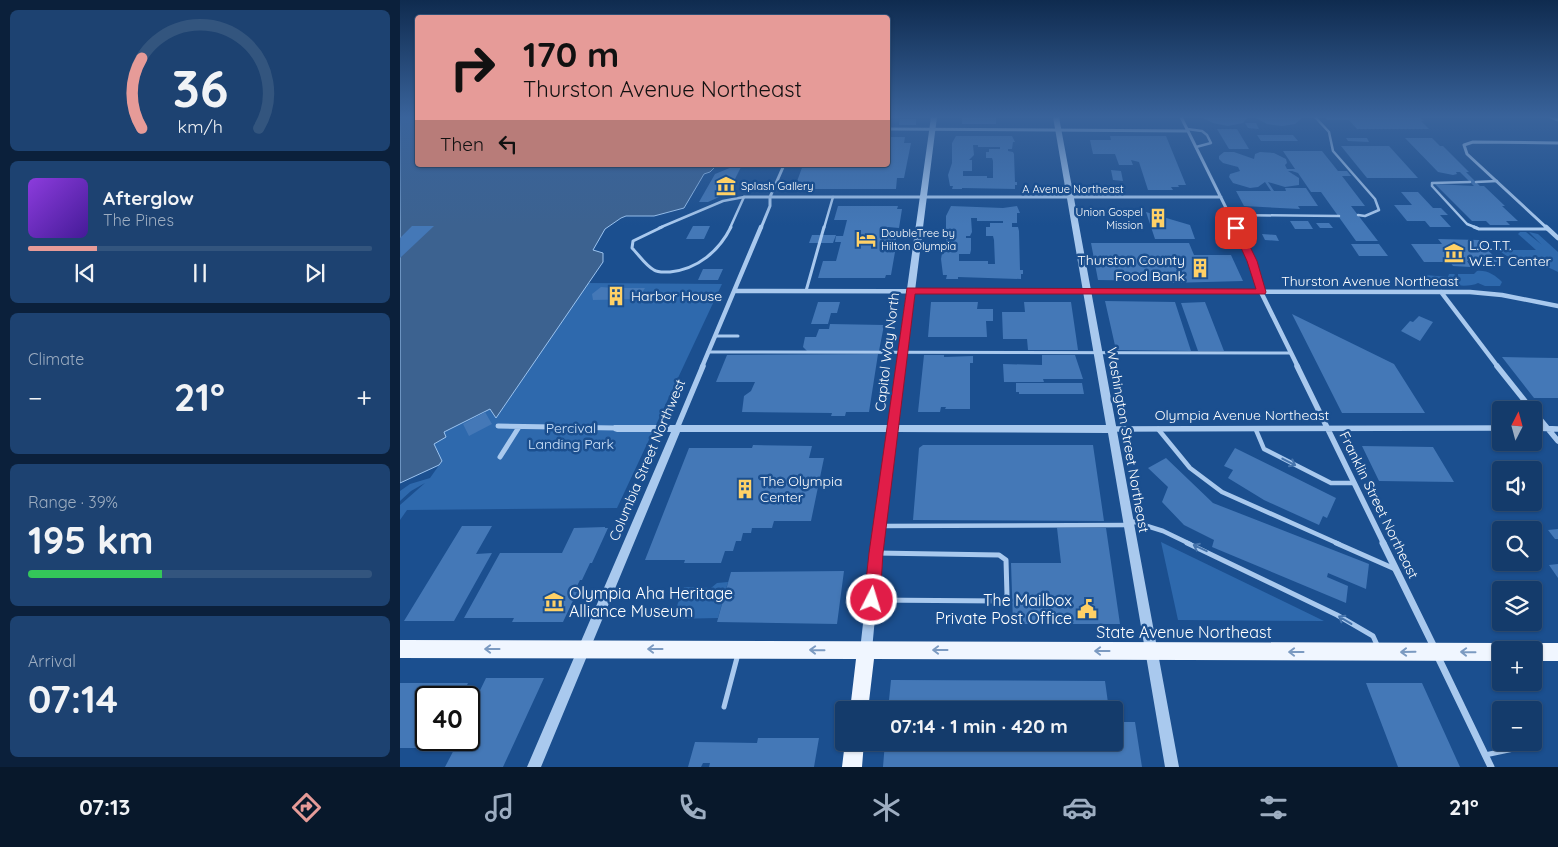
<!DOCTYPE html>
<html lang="en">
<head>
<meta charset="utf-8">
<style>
	:root { --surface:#143b6b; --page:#1d4271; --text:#f1f3f6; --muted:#9dadc1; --line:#33557e; --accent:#e69b98 }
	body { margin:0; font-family:Quicksand,sans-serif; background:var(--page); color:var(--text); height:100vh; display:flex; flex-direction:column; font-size:19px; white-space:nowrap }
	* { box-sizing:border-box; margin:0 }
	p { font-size:16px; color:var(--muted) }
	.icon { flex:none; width:28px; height:28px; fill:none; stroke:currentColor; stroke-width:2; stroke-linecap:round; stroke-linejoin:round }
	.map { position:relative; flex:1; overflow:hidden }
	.sheet { display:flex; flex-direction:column; gap:10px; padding:10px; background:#0b203b; width:400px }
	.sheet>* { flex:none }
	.top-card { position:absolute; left:15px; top:15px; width:475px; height:152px; border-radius:5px; box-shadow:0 1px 4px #0004,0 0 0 1px var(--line); background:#e69b98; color:#111; overflow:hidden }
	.needle { width:32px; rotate:6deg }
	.buttons { position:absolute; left:1092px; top:401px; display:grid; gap:10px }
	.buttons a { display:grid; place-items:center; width:50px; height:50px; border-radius:5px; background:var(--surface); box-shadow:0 1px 4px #0004,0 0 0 1px var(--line); font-size:25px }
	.speed { position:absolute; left:15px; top:686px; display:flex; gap:10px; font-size:25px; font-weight:700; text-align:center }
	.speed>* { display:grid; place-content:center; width:65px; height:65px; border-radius:50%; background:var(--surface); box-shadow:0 1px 4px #0004,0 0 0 1px var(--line); line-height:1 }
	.speed .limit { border:2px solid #111; border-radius:8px; background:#fff; color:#111 }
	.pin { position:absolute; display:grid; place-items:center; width:42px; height:42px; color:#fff; margin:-21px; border-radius:10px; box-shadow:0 2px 8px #0006 }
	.me { position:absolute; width:55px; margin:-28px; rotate:5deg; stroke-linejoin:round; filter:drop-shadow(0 0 4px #0008) }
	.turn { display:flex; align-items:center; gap:18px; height:105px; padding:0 25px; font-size:22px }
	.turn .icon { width:65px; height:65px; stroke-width:2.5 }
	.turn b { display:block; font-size:35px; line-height:42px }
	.then { display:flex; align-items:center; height:48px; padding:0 25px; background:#0003; gap:10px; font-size:19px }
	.big { font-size:38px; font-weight:700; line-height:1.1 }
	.sheet .tile { flex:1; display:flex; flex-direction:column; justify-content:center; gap:8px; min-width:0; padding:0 18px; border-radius:8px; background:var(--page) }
	.sheet .dial { align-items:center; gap:0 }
	.dial svg { height:130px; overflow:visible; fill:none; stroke:var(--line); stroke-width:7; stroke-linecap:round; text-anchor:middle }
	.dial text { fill:var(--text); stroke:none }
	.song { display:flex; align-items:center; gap:15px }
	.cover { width:60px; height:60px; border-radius:8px; background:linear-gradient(135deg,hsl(270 70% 55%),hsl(260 70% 35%)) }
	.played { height:5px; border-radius:2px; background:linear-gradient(90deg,var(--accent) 20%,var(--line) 20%) }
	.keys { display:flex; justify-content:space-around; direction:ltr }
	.heat { display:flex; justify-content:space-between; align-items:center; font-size:28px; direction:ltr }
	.charge { height:8px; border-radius:4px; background:linear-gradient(90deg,#34c759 39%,var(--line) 0) }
	.trip { position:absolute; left:435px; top:701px; width:288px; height:50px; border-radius:5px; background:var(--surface); box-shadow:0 1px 4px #0004,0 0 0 1px var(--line); font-weight:700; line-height:50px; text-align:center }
	.tab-bar { display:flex; height:80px; justify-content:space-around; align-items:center; background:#08182b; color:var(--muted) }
	.tab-bar .icon { width:35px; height:35px }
	.tab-bar .on { color:var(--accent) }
	.tab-bar b { font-size:22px; color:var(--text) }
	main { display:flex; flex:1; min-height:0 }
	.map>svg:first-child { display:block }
</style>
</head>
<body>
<main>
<section class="sheet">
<div class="tile dial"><svg viewBox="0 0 100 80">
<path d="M14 69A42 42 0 1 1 86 69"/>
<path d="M14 69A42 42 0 0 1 14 26" stroke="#e69b98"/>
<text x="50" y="56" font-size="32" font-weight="700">36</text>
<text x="50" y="72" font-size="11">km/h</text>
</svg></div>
<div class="tile">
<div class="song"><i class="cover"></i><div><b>Afterglow</b><p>The Pines</p></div></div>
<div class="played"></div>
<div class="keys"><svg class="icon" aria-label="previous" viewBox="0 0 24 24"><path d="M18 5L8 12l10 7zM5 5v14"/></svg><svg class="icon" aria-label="pause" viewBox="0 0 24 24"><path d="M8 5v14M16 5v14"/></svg><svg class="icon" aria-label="next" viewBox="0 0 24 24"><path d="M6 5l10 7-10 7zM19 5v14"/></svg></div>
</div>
<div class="tile"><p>Climate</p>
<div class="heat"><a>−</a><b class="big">21°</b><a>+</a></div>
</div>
<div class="tile"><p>Range · 39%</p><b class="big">195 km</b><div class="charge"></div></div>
<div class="tile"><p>Arrival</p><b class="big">07:14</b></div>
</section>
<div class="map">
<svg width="1158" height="767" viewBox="0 0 1158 767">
	<rect width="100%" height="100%" fill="#1b4f8f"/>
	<path fill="#2e69ad" d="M1120,232H1126L1142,245L1129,232L1138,234L1158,252V272C1152,269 1146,266 1140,264C1126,261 1109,261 1099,250H1136L1118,234Z
		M1077,271C1087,270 1095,275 1102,282L1100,286H1085L1078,283C1071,287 1054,286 1047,283C1044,282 1043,280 1040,280C1033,279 1031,281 1025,275L1048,277L1049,274H1054L1058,277V274H1074Z
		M188,283L322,284L217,508L7,510L0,520V505L25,483L11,491L0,501V491L10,484L30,478L42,461L34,444L43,432L90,409L96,418Z
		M761,542L924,621L778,620Z
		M328,582L318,618L272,619L284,587L311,588L317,583Z"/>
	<path fill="#3c6290" stroke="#9cc4f0" d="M0,117H17L18,165H317L310,172L304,174L284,208L254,216H226L221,218L205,229L193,250L203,253V262L96,418L90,409L44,432L46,437L34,444L42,461L39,465L0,483Z"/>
	<path fill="#4478b7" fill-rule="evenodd" d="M562,117L596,118V124H562Z
		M801,117H848L843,123L828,126L813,123Z
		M854,117H901V119L895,124L882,126L867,124Z
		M924,117H1020L1024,121H1021L1029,129H957L949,120H927Z
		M500,119H516V125H499Z
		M845,123H856L859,129L848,128Z
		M817,129H837L849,149H829Z
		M857,135H893L898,141H861Z
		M556,136H612L615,142H613L612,149H608V151L613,152L614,154L615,182H617V185H615V189L562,188V189H552L553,186H550L548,175L552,163V143ZM573,145H578V147H600V149H589V152H586V158H592L593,161V178H587V176H563V171H572V160H569L574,155Z
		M710,136H766L786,185H778L779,187H771L773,190H748L739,162L731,160L733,165H719L715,154H693L690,140H711Z
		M488,137H505L504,143H511L504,178H497L496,189H410L411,187H399L400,183L396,184L403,165H488Z
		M946,138H967L969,142L948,141Z
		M1005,138H1032L1040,146H1043L1069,172H1066L1080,186H1084L1105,206H1102L1118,221H1106L1110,225H1090L1086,221H1072L1035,184L1074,186L1060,172H1056L1057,174L1053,175L1038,172Z
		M941,146H989L1018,178H967Z
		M883,151H922L938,171H947L951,176H942L965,206H951L978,241H956L921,192H911L898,173L892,171H888L899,178V185L885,187L868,182L874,191H886L885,188H906L918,206H898L900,209L844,206L836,191H871L865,182L858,187L850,188L833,183L829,177L830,174L840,171L838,167L823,163L819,159V156L824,152H834L854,159L855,154L860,152L874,153L886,159L887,163L885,165L887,169H895Z
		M337,165H342L328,193L308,202H299L315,174Z
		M711,170L721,171L723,181L713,180Z
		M1001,192H1018L1033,208H1041L1048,215H1040L1051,227H1030L1025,221H1007L994,205H1012Z
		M438,206H498L497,209H502L499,228L488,227L486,236H497L492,252H495L491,275H486L485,278H418L423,261H436L441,242H435L436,236H443L447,220H434Z
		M551,206L603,208L617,206L620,213H617V223H612V227H618L619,231L620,270H623V274H621V279L558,277V279H546L547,275H543L541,259L544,242H546V216ZM571,218H577V221H603V223H590V227H586V236H593L594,240L595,264H588V261H559V254H570L571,250V238H566V236H570L572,232Z
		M746,212L790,225L795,239H755Z
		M890,221H908L913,229H895Z
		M916,223H929L933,228H920Z
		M12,226H34L0,258V238Z
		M293,226H310L304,239H286Z
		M862,234L876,235L879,241L865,240Z
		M412,235H436L433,243H409Z
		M1038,239L1079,240L1099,262L1067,261L1071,267L1053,266L1050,262H1024L1011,244H1042Z
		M691,243H789L794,255H831L843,281L769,283L768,281L698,280Z
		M951,244H979L988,256H959Z
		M303,269H323L318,280H298Z
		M201,287L214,288H245L238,299L193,300L192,294Z
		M705,301L775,302L791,351L716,350Z
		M418,302H440L437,313H431L428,324H411Z
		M531,302H578L577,309H593V321H586L587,337H528Z
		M624,302H671L678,350H628L627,339H603L602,312H625Z
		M805,302L824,351H798L781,303Z
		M892,314L994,364L1025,413H942Z
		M1019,316L1033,322L1020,341L1001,331L1010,321L1013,322Z
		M430,324L484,325L479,351H407L403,347L405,337H416L419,329H429Z
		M478,354L469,412H446L445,416H431L432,413L342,412L344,396L351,391L355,382H316L327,355Z
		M524,355H544V357L573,356V363H570V409H545L546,407H541L540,412H518Z
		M642,355H675L683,379H643L644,382H604L603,364L642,365Z
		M1102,357L1158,358V398H1134Z
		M616,383H682L684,394H619V392H616Z
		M85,412L92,424L69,436L63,424Z
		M353,445L412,446L409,458H424L411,521H374L372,528H352L351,533H343L341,541H336L333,551H325L321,563H284L285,560H245L289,448H352Z
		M523,445H693L704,521L513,520L519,448Z
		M962,446L1033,447L1054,482L979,481Z
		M835,448L936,498L927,518L923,516L919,525L864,500L828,478L833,470L824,466Z
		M766,458L813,503L969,564L966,589L928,573L927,577L948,586L946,603L812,547L814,540L784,525L762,502L768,487L748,468Z
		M62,526H92L76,554L92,553L54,621H4Z
		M205,527V528H208L192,563H190L182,580H180L174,592H177L163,622H112L114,618H64L100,553H162L174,528Z
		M657,528H706L720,624H613L611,563H661Z
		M1158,529V539H1155L1148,530Z
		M1158,564V578L1149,565Z
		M444,571L437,624L317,622L331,572Z
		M86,678H144L103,767H45L59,740H69V713Z
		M491,680L705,681L709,710H488Z
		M0,683H68L61,698H26V740H39L35,748H0Z
		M966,683H1022L1060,767H998Z
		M714,722H735L742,767H483L485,742H714Z
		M358,738H419L414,767H309L310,763H303L301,767H288L295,742L357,743Z"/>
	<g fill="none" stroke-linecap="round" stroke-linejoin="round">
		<path stroke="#a9c9ee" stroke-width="2.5" d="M915,117L929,132L933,151L975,199L979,210L965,216L958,215
			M787,129L802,131L807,135L811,143L796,147
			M1070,182L1032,183V186L1067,224L1077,228
			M1076,182L1097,181
			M830,215L939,216
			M259,228L323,201L344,197L330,228
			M424,228L433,197"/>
		<path stroke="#a9c9ee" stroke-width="3" d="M262,227L233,241L232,248C239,255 246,266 254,270C258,273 266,272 270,272C298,269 319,251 331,227
			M1074,227L1079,229H1148
			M406,291L424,227
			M315,336H338
			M308,352L891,353"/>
		<path stroke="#a9c9ee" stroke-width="4.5" d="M758,429L790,468L822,492L939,544
			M856,430L864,449L931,483H954
			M731,521L763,531L790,544
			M480,526L728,525"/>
		<path stroke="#a9c9ee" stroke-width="5" d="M787,543L937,615L973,636L978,647
			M936,543L995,569
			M472,600L600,601L604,600L607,595L606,560L599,555L476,553
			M324,707L338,654
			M1085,755L1137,744"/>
		<path stroke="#a9c9ee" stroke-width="5" d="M98,426L217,428
			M100,457L119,427"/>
		<path stroke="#a9c9ee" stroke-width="3" d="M781,117L836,228
			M1151,117L1158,120
			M488,129L788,131
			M344,197H821
			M361,228L370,206V197L384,165
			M1147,228L1067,154L1064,145L1073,142L1158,143"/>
		<path stroke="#a9c9ee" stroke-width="4.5" d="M835,227L852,261L861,292L898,367
			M1146,227L1158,238
			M335,291L1070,292L1102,295L1158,306
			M1041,292L1098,367
			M302,367L361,227"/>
		<path stroke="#a9c9ee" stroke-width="5.5" d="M897,366L984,544
			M1097,366L1132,410
			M1134,412L1158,441
			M277,428L303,366
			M1134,428L1158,429
			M712,429L1101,428"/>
		<path stroke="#a9c9ee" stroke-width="7" d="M983,543L1034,647
			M1037,655L1091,767"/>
		<path fill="#a9c9ee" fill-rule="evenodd" d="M531,117H537L498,425H706L653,117H659L779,767H765L708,433L497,432L481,553L472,650L470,654L466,656L462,654L460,650L471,553L487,432H280L141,767H127L271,432H217L214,431L212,428L214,425H488Z"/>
		<path fill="#f0f6ff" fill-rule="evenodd" d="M0,640L1101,643L1107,646L1109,650H1101V661L474,659L468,710H450L456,659L0,658Z
			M1134,643H1158V661H1134V650H1126L1128,646Z
			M445,742H464L462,767H442Z"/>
	</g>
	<defs><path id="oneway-shaft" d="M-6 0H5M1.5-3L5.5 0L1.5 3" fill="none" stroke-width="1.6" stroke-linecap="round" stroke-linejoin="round" transform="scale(1.25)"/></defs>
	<g stroke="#4674ac">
		<use href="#oneway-shaft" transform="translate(889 462) rotate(27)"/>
		<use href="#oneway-shaft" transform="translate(800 548) rotate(-155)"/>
		<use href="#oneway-shaft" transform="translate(945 620) rotate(-149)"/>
	</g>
	<g stroke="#7b9ac1">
		<use href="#oneway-shaft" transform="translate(92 649) rotate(180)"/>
		<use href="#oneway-shaft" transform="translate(255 649) rotate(-180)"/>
		<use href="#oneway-shaft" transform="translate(417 650) rotate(-179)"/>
		<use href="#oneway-shaft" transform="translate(540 650) rotate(-180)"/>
		<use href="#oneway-shaft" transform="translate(702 651) rotate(-180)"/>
		<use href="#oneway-shaft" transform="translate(896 652) rotate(-180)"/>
		<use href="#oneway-shaft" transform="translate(1008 652) rotate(179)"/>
		<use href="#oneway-shaft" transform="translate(1068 652) rotate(-179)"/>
	</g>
	<linearGradient id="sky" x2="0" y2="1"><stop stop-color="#0f2b4f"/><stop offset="0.52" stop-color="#39639b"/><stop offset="1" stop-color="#39639b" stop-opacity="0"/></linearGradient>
	<rect width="1158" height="225" fill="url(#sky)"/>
	<path fill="#e11d48" stroke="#92132f" d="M836,226L841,228L857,261L866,292L865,294H515L483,553L480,600L477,605L472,607L467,605L464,600L469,553L507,288L856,289L847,261L832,228Z"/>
	<defs>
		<symbol id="museum-bare" viewBox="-9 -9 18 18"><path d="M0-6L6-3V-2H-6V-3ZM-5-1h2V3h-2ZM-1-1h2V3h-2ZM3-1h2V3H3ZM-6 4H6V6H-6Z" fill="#ffd166" stroke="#1b4f8f" stroke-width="2.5" paint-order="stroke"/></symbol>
		<symbol id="building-bare" viewBox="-9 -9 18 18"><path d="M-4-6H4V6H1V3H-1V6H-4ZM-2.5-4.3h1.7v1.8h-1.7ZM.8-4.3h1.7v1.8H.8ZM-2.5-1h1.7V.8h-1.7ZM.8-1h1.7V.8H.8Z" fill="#ffd166" stroke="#1b4f8f" stroke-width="2.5" paint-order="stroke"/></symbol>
		<symbol id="hotel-bare" viewBox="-9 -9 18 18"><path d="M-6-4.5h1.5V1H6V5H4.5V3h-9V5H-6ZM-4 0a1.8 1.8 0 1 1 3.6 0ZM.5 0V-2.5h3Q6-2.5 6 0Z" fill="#ffd166" stroke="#1b4f8f" stroke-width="2.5" paint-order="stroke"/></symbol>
		<symbol id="civic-bare" viewBox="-9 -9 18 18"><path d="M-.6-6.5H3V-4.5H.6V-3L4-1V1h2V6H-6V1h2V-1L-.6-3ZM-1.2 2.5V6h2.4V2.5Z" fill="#ffd166" stroke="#1b4f8f" stroke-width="2.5" paint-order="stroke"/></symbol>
	</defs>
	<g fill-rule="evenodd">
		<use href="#museum-bare" x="312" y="172" width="28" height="28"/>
		<use href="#building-bare" x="744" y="204" width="28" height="28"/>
		<use href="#hotel-bare" x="452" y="225" width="28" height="28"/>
		<use href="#museum-bare" x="1040" y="239" width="28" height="28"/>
		<use href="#building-bare" x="786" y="254" width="28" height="28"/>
		<use href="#building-bare" x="202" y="282" width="28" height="28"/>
		<use href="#building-bare" x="331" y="475" width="28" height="28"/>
		<use href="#museum-bare" x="140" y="588" width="28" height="28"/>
		<use href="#civic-bare" x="673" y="595" width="28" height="28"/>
	</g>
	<g text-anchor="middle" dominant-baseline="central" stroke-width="5" stroke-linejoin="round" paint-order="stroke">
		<g font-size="11" fill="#fff" stroke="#1b4f8f" text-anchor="start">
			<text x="341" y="186">Splash Gallery</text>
			<text x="743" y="212" text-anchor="end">Union Gospel<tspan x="743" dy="13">Mission</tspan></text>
			<text x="481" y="233">DoubleTree by<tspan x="481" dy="13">Hilton Olympia</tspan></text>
		</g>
		<g font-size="11" fill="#fff" stroke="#1b4f8f">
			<text x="673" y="189">A Avenue Northeast</text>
		</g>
		<g font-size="14" fill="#fff" stroke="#1b4f8f" text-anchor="start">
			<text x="1069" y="245">L.O.T.T.<tspan x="1069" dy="16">W.E.T Center</tspan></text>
			<text x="785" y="260" text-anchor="end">Thurston County<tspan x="785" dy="16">Food Bank</tspan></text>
			<text x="231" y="296">Harbor House</text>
			<text x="360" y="481">The Olympia<tspan x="360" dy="16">Center</tspan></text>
		</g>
		<g font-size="14" fill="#fff" stroke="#1b4f8f">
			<text x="970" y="281">Thurston Avenue Northeast</text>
			<text transform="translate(487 352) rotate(-83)">Capitol Way North</text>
			<text x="842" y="415">Olympia Avenue Northeast</text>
			<text transform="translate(728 440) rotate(80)">Washington Street Northeast</text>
			<text transform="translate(247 460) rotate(-67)">Columbia Street Northwest</text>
			<text transform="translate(979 505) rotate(64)">Franklin Street Northeast</text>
		</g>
		<g font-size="14" fill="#cfe3fa" stroke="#1b4f8f">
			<text x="171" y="428">Percival<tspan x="171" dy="16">Landing Park</tspan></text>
		</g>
		<g font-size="16" fill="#fff" stroke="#1b4f8f" text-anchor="start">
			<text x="169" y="593">Olympia Aha Heritage<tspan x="169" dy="18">Alliance Museum</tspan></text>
			<text x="672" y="600" text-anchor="end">The Mailbox<tspan x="672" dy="18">Private Post Office</tspan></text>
		</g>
		<g font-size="16" fill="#fff" stroke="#1b4f8f">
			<text x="784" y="632">State Avenue Northeast</text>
		</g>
	</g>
</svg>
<div class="buttons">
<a><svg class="needle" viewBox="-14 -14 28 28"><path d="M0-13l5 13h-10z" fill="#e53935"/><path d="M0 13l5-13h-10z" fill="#9dadc1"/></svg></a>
<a><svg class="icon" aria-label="sound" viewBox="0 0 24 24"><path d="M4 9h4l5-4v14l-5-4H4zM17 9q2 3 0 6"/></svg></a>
<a><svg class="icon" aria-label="search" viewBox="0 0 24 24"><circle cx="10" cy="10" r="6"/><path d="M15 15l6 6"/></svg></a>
<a><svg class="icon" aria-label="layers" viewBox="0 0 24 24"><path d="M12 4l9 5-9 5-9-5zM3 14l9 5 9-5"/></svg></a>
<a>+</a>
<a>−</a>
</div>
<div class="speed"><div class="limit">40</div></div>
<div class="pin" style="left:836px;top:228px;background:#d93025"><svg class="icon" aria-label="arrive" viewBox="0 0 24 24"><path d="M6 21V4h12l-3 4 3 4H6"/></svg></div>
<svg class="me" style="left:472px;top:600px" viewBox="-20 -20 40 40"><circle r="17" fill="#e11d48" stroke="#fff" stroke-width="3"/><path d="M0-11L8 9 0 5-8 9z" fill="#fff"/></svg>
<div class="trip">07:14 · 1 min · 420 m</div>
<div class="top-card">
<div class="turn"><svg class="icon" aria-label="right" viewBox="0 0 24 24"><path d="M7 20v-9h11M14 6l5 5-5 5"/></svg><div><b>170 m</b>Thurston Avenue Northeast</div></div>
<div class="then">Then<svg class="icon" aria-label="left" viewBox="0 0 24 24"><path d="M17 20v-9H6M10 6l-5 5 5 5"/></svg></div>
</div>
</div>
</main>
<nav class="tab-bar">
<b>07:13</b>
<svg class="icon on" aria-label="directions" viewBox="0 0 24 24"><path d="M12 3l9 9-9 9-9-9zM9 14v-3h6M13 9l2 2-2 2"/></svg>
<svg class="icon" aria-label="music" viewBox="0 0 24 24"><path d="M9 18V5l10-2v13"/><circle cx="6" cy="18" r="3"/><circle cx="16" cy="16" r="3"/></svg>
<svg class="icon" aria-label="phone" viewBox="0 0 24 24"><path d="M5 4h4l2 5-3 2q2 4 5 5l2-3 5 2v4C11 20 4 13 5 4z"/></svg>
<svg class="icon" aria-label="climate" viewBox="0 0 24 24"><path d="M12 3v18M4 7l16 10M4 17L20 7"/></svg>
<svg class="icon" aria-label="car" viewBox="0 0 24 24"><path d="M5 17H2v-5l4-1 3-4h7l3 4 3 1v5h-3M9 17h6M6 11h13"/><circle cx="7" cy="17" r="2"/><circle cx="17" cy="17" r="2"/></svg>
<svg class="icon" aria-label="filters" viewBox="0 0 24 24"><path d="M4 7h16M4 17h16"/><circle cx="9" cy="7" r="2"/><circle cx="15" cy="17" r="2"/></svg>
<b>21°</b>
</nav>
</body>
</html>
